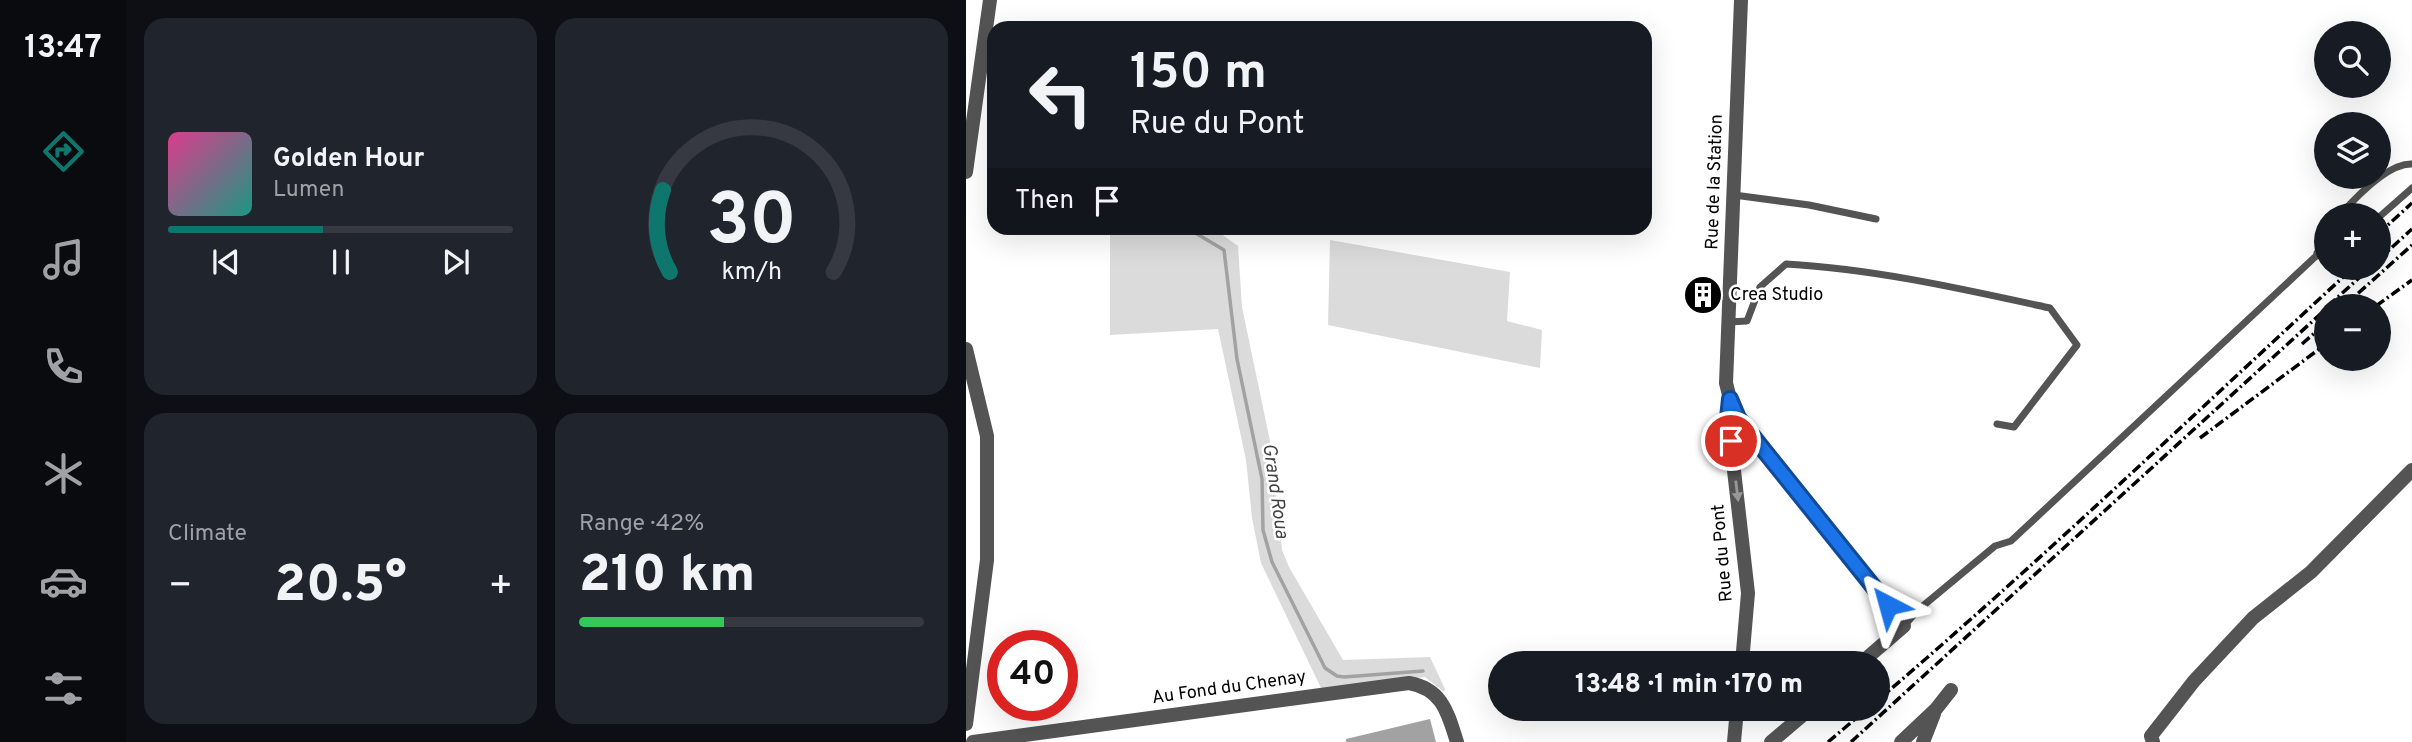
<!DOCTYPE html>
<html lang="en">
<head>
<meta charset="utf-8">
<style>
	:root { --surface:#171b24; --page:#20242c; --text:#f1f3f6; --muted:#9ea1a6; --line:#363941; --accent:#0f766e }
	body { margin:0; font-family:Overpass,sans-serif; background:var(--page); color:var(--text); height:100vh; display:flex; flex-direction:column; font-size:26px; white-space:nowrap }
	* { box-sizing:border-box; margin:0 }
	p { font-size:23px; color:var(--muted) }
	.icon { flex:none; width:38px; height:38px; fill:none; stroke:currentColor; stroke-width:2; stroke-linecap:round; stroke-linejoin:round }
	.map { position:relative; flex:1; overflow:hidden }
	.sheet { display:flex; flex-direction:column; gap:18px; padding:18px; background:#0d0f14; width:840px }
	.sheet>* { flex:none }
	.hud { position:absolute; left:21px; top:21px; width:665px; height:214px; border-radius:21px; box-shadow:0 7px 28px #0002; background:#171b24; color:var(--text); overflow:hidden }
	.fabs { position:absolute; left:1348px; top:21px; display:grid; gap:14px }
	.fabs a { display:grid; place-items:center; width:77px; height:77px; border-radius:50%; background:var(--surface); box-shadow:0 7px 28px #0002; font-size:35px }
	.speed { position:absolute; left:21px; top:630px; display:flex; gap:14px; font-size:35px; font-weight:700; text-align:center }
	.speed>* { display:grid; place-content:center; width:91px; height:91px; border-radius:50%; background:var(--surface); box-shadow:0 7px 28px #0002; line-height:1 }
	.speed .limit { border:10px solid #d22; background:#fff; color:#111 }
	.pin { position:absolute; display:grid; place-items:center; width:60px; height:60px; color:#fff; margin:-30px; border:4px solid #fff; border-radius:50%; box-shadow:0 2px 7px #0007 }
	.me { position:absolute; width:77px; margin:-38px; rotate:321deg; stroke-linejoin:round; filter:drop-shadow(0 0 5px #0008) }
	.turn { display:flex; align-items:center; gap:24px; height:147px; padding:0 28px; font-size:32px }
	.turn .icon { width:91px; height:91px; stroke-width:2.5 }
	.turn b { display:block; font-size:49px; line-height:60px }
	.then { display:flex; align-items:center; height:66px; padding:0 28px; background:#0003; gap:14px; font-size:26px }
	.big { font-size:52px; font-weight:800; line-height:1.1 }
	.sheet .card { flex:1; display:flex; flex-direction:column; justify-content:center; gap:10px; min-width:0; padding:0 24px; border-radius:21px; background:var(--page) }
	.sheet .dial { align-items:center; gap:0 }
	.dial svg { height:182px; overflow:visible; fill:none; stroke:var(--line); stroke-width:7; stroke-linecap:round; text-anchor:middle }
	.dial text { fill:var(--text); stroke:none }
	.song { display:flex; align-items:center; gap:21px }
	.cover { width:84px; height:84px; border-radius:10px; background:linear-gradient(135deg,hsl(330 70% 55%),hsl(170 70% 35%)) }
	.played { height:7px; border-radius:4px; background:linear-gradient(90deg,var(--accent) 45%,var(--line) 45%) }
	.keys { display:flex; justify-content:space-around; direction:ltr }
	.heat { display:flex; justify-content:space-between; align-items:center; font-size:38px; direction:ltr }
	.charge { height:10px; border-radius:5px; background:linear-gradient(90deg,#34c759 42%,var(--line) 0) }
	.sheet .tiles { flex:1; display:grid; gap:18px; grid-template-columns:repeat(2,1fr) }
	.trip { position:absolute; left:522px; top:651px; width:402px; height:70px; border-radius:35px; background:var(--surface); box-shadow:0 7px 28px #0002; font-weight:800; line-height:70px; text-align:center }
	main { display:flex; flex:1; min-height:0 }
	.tabs { display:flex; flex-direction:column; width:126px; justify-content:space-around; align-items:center; background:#090b0e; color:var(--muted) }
	.tabs .icon { width:49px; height:49px }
	.tabs .active { color:var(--accent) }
	.tabs b { font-size:32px; color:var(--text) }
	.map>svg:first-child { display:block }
</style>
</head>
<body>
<main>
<nav class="tabs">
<b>13:47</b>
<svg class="icon active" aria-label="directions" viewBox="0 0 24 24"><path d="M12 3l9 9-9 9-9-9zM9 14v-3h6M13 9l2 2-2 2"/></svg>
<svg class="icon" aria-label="music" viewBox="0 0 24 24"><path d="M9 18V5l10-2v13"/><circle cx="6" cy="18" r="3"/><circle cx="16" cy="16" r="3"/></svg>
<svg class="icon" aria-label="phone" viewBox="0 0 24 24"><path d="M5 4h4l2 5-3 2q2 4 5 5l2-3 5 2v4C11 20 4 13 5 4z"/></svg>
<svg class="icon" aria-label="climate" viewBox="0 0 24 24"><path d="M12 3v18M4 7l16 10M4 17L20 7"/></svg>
<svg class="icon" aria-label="car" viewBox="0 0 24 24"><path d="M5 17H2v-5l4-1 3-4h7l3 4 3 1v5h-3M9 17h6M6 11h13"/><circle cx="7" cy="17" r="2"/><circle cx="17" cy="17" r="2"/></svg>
<svg class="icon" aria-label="filters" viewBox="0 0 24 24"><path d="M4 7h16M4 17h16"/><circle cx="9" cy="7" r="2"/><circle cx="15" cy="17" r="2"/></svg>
</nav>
<section class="sheet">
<div class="tiles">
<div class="card">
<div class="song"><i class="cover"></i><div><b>Golden Hour</b><p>Lumen</p></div></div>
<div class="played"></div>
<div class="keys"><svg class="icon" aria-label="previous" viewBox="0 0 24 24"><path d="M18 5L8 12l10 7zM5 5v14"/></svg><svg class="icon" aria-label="pause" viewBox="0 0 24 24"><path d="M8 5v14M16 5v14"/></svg><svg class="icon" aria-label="next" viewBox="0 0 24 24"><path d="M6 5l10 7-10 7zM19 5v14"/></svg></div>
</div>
<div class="card dial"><svg viewBox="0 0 100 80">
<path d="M14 69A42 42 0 1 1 86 69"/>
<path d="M14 69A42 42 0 0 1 11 33" stroke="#0f766e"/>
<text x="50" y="56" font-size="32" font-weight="700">30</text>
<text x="50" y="72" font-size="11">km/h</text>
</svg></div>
<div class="card"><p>Climate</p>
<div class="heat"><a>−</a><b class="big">20.5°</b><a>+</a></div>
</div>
<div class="card"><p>Range · 42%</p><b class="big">210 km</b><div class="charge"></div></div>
</div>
</section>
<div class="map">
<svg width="1446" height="742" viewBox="0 0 1446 742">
	<rect width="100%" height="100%" fill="#fff"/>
	<path fill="#dbdbdb" d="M144,228H247L272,246L276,307L305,446L316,550L323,567L377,660L464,657L479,689L478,692L459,677L356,690L295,563L286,518L280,460L252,329L144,335Z
		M364,240L544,272L541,321L576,330L574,368L362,325Z"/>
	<path fill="#a2a2a2" d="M464,719L470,742H380V739Z"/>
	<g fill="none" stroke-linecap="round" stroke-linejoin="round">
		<path stroke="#a2a2a2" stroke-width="3.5" d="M221,228L258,250L271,359L296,479L297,530L306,562L359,668L371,676L378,677L457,671"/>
		<path stroke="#545454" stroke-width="7" d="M768,195L843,205L910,219
			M1374,215C1390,197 1422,163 1446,164
			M1412,218L1446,188
			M1351,253L1360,239
			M763,322L781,321L794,287L820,264C909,269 997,289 1084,308L1111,345L1048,427L1031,424
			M938,626L952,610L1029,546L1045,541L1349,257L1360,251"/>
		<path stroke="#545454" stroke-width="14" d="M0,172L24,0
			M0,349L21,436V560L0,724
			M764,399L762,418L782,593L776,663
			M7,742L443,683C477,689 482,714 491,742
			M768,742L771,709
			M935,742L970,709L985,690
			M957,742L968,714
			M1187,742L1185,736L1228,681L1287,618L1345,572L1446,470"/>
		<path stroke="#545454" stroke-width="14" d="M775,0L760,383L764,399L772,418L938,626L895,663
			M805,742L844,709"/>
		<path stroke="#000" stroke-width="3.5" stroke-dasharray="10 3.5 2 3.5" stroke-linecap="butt" d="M1412,234L1446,203
			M1412,260L1446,229
			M1362,306L1404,268
			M1378,306L1446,245
			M1410,306L1446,280
			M1336,344L1360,323
			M1234,438L1360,344
			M912,700C1075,561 1229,413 1387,268
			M862,742L901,709
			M885,742L1360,309"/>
	</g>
	<defs><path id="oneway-solid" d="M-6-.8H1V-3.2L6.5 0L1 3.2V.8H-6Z" transform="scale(1.75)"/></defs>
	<use fill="#989898" href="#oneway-solid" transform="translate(771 491) rotate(83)"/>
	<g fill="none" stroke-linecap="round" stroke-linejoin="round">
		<defs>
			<path id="route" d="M765,441L762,418L764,399L772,418L922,605"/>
		</defs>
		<use href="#route" stroke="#114b97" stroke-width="18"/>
		<use href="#route" stroke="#1a73e8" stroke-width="12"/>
	</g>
	<defs>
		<symbol id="building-disc" viewBox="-11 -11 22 22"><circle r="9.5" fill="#000" stroke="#fff"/><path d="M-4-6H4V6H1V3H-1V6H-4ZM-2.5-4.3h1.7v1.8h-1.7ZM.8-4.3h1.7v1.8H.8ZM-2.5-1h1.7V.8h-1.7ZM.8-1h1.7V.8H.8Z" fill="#fff"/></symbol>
	</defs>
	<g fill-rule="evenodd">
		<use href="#building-disc" x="715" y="273" width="44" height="44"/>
	</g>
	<g text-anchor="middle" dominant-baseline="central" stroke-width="5" stroke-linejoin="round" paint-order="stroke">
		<g font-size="18" fill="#000" stroke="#fff">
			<text transform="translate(749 182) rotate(-88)">Rue de la Station</text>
			<text transform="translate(757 553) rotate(-95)">Rue du Pont</text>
			<text transform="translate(263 688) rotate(-8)">Au Fond du Chenay</text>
		</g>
		<g font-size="18" fill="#000" stroke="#fff" text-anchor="start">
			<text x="764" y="295">Crea Studio</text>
		</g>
		<g font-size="19" font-style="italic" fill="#434343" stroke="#fff">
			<text transform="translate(309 491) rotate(82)">Grand Roua</text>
		</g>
	</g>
</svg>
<div class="fabs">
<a><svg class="icon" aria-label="search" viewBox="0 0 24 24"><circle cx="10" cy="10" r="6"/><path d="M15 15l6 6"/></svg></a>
<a><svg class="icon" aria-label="layers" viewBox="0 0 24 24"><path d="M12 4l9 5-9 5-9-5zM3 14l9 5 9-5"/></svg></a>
<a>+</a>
<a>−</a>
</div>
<div class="speed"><div class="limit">40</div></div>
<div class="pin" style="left:765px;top:441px;background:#d93025"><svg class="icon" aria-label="arrive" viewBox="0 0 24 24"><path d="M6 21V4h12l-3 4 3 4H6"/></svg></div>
<svg class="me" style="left:922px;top:605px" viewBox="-20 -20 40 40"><path d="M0-17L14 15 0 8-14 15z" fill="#1a73e8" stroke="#fff" stroke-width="4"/></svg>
<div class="trip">13:48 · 1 min · 170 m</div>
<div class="hud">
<div class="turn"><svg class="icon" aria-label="left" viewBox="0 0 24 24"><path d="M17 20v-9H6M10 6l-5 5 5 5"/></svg><div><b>150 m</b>Rue du Pont</div></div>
<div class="then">Then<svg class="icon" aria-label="arrive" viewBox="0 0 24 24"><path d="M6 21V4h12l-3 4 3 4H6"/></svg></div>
</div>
</div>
</main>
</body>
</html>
